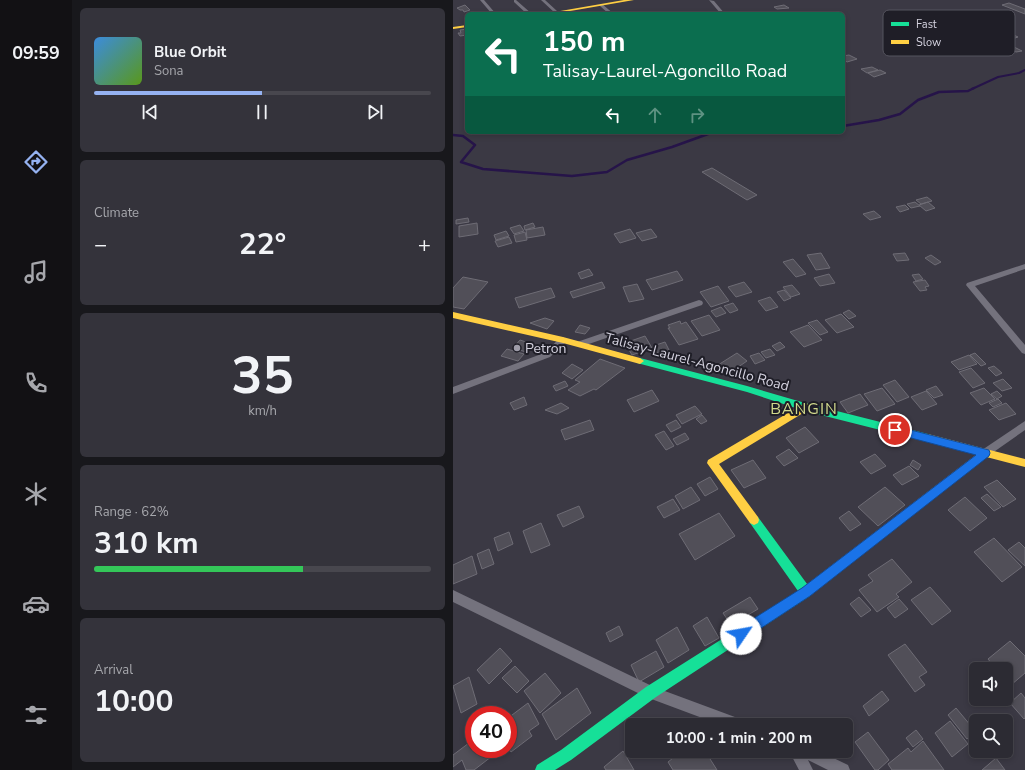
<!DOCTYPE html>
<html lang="en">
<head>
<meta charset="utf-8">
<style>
	:root { --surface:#2c2b33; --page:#34333b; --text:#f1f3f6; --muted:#a6a7ac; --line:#48474e; --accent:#95b2f1 }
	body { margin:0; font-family:"Nunito Sans",sans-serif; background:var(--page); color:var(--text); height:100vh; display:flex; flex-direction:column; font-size:15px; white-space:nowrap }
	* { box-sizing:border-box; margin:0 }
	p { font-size:13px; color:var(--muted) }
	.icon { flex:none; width:22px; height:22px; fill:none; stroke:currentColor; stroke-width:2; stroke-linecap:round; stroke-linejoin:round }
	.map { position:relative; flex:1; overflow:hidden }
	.details { display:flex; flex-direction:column; gap:8px; padding:8px; background:#18181c; width:381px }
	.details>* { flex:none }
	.top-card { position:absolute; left:12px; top:12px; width:380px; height:122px; border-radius:6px; box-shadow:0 2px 6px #0003,0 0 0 1px var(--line); background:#0b6e4f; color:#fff; overflow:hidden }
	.buttons { position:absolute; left:516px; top:662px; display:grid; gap:8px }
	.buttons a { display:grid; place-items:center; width:44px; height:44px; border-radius:6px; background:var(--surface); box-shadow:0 2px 6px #0003,0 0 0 1px var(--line); font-size:20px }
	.speed { position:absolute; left:12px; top:706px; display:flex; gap:8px; font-size:20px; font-weight:700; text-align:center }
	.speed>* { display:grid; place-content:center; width:52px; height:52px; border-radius:50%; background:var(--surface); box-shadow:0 2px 6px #0003,0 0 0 1px var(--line); line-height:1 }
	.speed .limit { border:6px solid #d22; background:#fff; color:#111 }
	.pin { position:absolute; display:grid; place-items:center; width:34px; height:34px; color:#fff; margin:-17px; border:2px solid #fff; border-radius:50%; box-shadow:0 1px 4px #0007 }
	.me { position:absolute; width:44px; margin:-22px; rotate:57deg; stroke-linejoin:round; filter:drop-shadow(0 0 3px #0008) }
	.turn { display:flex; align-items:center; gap:14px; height:84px; padding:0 12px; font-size:18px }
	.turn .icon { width:52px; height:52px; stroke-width:2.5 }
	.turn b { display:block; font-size:28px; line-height:34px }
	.lanes { display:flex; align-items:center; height:38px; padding:0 12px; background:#0003; justify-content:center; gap:20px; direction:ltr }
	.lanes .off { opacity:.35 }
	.big { font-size:30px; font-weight:700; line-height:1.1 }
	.details .card { flex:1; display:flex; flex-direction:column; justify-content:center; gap:6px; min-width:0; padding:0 14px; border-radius:6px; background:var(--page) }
	.details .dial { align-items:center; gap:0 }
	.dial b { font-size:52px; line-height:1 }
	.song { display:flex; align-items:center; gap:12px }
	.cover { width:48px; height:48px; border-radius:6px; background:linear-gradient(135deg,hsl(210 70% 55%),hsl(90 70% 35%)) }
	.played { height:4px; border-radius:2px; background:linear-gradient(90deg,var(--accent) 50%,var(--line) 50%) }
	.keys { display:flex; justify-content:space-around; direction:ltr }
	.heat { display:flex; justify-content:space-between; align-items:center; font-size:22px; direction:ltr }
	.charge { height:6px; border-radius:3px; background:linear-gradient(90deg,#34c759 62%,var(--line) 0) }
	.trip { position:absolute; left:172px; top:718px; width:228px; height:40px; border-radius:6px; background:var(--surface); box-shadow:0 2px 6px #0003,0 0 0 1px var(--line); font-weight:700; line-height:40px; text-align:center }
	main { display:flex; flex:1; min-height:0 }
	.menu { display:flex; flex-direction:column; width:72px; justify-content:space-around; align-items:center; background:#121114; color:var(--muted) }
	.menu .icon { width:28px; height:28px }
	.menu .current { color:var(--accent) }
	.menu b { font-size:18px; color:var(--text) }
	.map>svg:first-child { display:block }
</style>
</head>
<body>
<main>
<nav class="menu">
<b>09:59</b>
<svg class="icon current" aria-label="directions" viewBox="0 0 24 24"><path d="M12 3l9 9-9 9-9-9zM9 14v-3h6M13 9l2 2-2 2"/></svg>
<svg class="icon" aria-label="music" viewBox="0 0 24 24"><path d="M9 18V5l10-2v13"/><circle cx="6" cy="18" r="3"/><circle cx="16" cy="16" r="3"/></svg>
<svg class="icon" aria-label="phone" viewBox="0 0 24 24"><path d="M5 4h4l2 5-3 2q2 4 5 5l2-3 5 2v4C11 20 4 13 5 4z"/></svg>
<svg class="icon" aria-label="climate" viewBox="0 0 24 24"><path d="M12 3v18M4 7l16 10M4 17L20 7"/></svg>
<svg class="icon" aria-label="car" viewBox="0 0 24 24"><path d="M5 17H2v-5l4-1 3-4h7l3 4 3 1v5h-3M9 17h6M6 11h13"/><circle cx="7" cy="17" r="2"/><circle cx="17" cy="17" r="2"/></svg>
<svg class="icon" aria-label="filters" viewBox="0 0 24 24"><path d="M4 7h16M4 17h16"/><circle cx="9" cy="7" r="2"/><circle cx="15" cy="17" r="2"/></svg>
</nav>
<section class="details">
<div class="card">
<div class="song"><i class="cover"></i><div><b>Blue Orbit</b><p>Sona</p></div></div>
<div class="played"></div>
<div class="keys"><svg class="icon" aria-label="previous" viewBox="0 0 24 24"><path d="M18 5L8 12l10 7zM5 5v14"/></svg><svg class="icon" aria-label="pause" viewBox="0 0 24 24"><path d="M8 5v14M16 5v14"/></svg><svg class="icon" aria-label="next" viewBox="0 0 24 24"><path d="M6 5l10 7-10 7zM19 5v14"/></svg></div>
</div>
<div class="card"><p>Climate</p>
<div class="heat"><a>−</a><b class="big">22°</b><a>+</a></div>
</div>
<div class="card dial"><b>35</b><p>km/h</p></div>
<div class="card"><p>Range · 62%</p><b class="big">310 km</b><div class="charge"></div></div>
<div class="card"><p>Arrival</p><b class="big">10:00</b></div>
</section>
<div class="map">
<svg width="572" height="770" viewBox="0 0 572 770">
	<rect width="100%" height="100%" fill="#3b3944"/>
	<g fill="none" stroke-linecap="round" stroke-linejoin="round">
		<path stroke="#261449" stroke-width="2" d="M519,89L545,77L566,73L572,70"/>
		<path stroke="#261449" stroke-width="2.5" d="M390,126L426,120L447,114L465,100L486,92L515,91L521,88
			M0,135L10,136L22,145L8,162L30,169L119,176L154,172L174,160L219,147L255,134L256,132"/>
	</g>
	<path fill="#514f58" stroke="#6e6c75" d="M556,3L572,9V14L549,5Z
		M12,5L17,10L11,12L10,10H7L4,8Z
		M331,5L336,8L324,9L321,7Z
		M522,17L565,37L559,39L516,18Z
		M14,29V35L7,36L5,33H8L7,30Z
		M551,42L569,51L563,52L545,43Z
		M396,55L404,59L394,62L390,59V56Z
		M419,67L425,70L414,73L408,69Z
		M427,70L433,73L421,77L415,73Z
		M259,168L304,195L294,200L249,172Z
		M474,197L479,201L468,204L463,200Z
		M462,202L467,206L458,208L454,204Z
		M475,202L482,208L473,211L466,205Z
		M452,205L456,209L447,212L443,207Z
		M421,211L428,217L417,220L410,214Z
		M15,218L16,222L3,224V220Z
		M24,223L25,234L6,237V226Z
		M80,223L82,227L72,230L71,226Z
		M67,225L71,231L61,234L57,228Z
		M90,227L92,235L74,238L73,230Z
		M177,229L183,238L167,243L161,234Z
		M198,229L204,237L189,241L183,233Z
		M53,231L56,236L43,240L41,235Z
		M72,232L74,240L63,242L61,235Z
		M56,237L59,243L45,247L42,241Z
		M368,253L377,268L363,270L354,255Z
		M452,253L456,260L444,261L440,254Z
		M478,255L488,262L482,265L472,258Z
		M340,259L353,274L343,277L330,262Z
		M136,269L140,275L128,279L125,273Z
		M224,271L230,280L199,290L193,280Z
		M376,274L382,283L367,286L361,278Z
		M466,274L470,279L463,281L459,275Z
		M10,277L35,282L11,309L0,307V288Z
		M472,280L476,286L472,287L474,290L467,291L460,282Z
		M149,282L152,288L120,298L117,292Z
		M291,282L299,292L283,297L275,287Z
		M184,284L191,299L176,302L170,287Z
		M339,285L347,294L338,297L330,287Z
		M265,286L276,301L258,307L247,292Z
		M98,288L102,297L66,308L62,298Z
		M331,290L338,298L331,301L324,292Z
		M317,297L325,307L313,311L305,301Z
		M280,303L285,310L277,313L271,306Z
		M268,307L273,313L263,317L258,311Z
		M396,310L403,316L396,319L390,313Z
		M388,314L401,327L384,333L372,320Z
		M256,315L267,330L249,336L238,321Z
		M92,318L101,321L94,329L77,323Z
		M364,320L375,332L367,335L355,323Z
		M227,321L228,324L233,322L245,339L226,345L215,328H217L215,325Z
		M127,325L137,328L132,334L122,332Z
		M355,325L369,340L351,347L337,332Z
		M192,336L199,348L179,355L172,343Z
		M67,340L79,344L73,352L60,348Z
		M212,342L216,350L205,354L200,346Z
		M327,342L332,347L324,351L319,346Z
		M54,349L71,354L65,361L48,356Z
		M317,349L322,355L313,358L308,352Z
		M284,353L294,361L275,374L265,365Z
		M306,353L312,360L302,364L297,356Z
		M522,353L533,364L528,366L517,355Z
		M516,355L524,364L506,370L498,362Z
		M147,359L172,368L143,390L141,389L127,396L115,390L127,382L122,380Z
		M119,364L130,370L119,379L109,373Z
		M541,366L549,373L543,376L535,368Z
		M518,368L532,383L520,388L506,372Z
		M550,379L559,388L549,391L540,383Z
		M442,380L456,397L444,402L430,385Z
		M112,381L115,386L103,391L100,386Z
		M483,386L490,395L481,398L473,390Z
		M429,388L442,404L424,411L411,394Z
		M531,388L542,399L528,405L517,393Z
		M199,390L206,401L181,412L174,400Z
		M473,391L484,404L469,410L458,397Z
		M544,391L549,396L544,399L538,394Z
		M407,394L415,405L395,413L387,402Z
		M71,397L74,405L61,410L57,403Z
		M545,399L549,403L540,407L536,403Z
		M108,403L116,408L104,414L92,410Z
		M553,403L563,414L546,420L536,410Z
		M242,406L249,414L229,424L223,415Z
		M249,415L254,421L248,424L243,419Z
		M137,420L141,430L112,440L108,430Z
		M223,420L228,427L218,432L213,425Z
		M352,427L366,442L346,453L333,438Z
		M211,431L221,446L213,450L202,435Z
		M232,433L236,439L224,445L220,439Z
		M336,449L345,458L331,466L323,457Z
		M422,454L433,466L418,474L407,462Z
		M300,460L313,478L291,488L278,470Z
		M460,460L468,465L465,470L457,465Z
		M456,466L466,476L449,485L440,475Z
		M257,477L265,489L252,496L244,484Z
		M544,480L563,499L550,507L531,487Z
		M238,487L247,500L230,509L222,496Z
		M432,487L452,505L425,526L405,507Z
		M534,494L548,507L541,511L528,498Z
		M512,497L534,518L517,531L495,510Z
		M220,499L227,510L211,518L204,507Z
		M126,506L131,517L110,527L104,515Z
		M396,511L408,524L397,531L386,518Z
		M266,513L282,536L242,560L226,534Z
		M88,523L97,545L78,553L70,531Z
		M56,532L60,544L45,551L41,538Z
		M541,538L569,567L549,582L521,552Z
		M566,542L572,548V566L555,550Z
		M36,549L41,564L29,569L24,554Z
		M19,556L24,574L0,584V565Z
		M439,559L459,582L443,594L446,597L424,612L406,590L420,581L415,575Z
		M477,587L498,611L479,625L458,600Z
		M297,597L305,609L278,625L270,613Z
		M406,597L418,610L408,617L397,604Z
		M446,599L455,609L442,618L434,608Z
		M254,617L266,638L252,646L240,626Z
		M166,626L170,635L157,642L153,633Z
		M224,627L236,650L215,663L203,640Z
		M557,641L572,656V673L558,685L553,680V669H543L535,659Z
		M452,644L474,672L466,677L472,685L462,692L435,655Z
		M47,648L59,661L36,684L24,670Z
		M203,651L211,667L186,682L178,665Z
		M62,666L76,681L64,693L49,678Z
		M92,673L108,693L87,713L71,691Z
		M16,677L24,704L8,713L0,686Z
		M124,688L138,713L103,740L89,714Z
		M429,691L436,700L416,716L410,706Z
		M568,693L572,698V718L571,719L557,703Z
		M75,703L86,724L76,731L79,736L58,752L55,747V718Z
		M503,708L523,732L514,739L495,715Z
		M497,721L515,744L499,757L482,733Z
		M463,730L470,739L460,747L453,738Z
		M415,732L436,760L425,770H422L402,742Z
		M470,741L491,770H439L435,764L455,748L458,752Z
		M16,743L18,746L21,743V749L47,750L21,770H13L9,760L0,767V755Z
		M170,751L181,770H153L151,767Z
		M229,751H252L264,770H220L215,762Z
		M543,758L552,770H529Z"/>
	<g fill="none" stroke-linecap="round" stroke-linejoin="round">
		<path fill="#74727d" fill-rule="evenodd" d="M27,0H31L43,14H39Z
			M61,0H63L79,14H74L61,2Z
			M88,0H92L104,11V13H102Z
			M256,0L261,1L272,14H268Z
			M147,4H149L161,14H156L147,6Z
			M572,264V269L522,286L572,345V354L569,353L513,285L514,283Z
			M246,300L249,301L250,303L249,305L130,346H124L123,344L124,342Z
			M110,337L114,340L113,342L97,357L0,394V387L91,353L107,338Z
			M572,421V430L535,456L357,596L353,598L349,596L347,592L349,588L529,450Z
			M0,590L201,687L290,720L292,725H268L193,697L0,602Z
			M336,751H366L395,765L397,770H375L355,760L360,770H346Z"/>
		<path fill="#16e098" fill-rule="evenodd" d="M187,358L294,386L352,403L475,434L478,435L480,438L478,441L475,442L352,411L294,392L184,363L183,361Z
			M301,515L305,517L357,588L359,592L357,596L203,697L118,760L102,770H82L84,765L108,750L193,687L345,591L297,523L296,520L297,517Z"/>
		<path fill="#ffcf43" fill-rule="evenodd" d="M171,0H181L100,14H90Z
			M14,25V27L0,29V27Z
			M0,312L110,337L187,358L191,361L187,364L110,343L0,318Z
			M352,403L355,404L357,407L355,410L266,464L305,517L306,520L305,523L301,525L297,523L254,463L255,460Z
			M475,434L572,459V467L472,441L470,438L472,435Z"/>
	</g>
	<path fill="#1a73e8" stroke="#114b97" d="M442,426L532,449L536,450L537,453L536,456L357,596L293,638L288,640L284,638L282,634L284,629L349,588L523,455L439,433L437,430L439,427Z"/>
	<circle fill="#9e9ca9" stroke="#1f1e27" stroke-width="1.5" cx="64" cy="348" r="4"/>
	<g text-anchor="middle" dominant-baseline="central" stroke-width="4" stroke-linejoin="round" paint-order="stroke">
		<g font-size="14" fill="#d4d2df" stroke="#1f1e27" text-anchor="start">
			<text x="72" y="348">Petron</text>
		</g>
		<g font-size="14" fill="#d4d2df" stroke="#1f1e27">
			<text transform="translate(244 362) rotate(15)">Talisay-Laurel-Agoncillo Road</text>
		</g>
		<g font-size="16" letter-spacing="1" fill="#d1d98c" stroke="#1f1e27">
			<text x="351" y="409">BANGIN</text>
		</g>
	</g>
	<rect x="430" y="10" width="132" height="46" rx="6" fill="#1f1e27" stroke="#55545e" stroke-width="1"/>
	<rect x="438" y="22" width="18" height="4" fill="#16e098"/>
	<rect x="438" y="40" width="18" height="4" fill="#ffcf43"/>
	<g font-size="11" fill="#d4d2df">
		<text x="463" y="28">Fast</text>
		<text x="463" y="46">Slow</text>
	</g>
</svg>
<div class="buttons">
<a><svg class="icon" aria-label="sound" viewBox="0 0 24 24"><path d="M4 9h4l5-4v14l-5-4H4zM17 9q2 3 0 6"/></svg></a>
<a><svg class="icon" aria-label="search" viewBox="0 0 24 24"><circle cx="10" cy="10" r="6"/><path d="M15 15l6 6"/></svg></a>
</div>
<div class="speed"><div class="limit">40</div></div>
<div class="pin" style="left:442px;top:430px;background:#d93025"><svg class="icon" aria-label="arrive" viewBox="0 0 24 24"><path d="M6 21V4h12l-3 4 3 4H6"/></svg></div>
<svg class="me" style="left:288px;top:634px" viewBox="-20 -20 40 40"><circle r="19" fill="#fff"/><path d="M0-13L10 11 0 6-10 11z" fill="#1a73e8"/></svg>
<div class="trip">10:00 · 1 min · 200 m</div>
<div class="top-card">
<div class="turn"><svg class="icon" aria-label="left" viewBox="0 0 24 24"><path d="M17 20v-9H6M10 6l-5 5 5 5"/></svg><div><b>150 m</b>Talisay-Laurel-Agoncillo Road</div></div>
<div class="lanes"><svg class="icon" aria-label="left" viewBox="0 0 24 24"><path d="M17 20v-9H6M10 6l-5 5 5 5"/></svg><svg class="icon off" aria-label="ahead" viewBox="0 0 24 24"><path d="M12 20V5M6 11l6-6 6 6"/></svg><svg class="icon off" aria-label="right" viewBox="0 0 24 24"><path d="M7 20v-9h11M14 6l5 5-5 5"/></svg></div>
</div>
</div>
</main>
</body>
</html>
